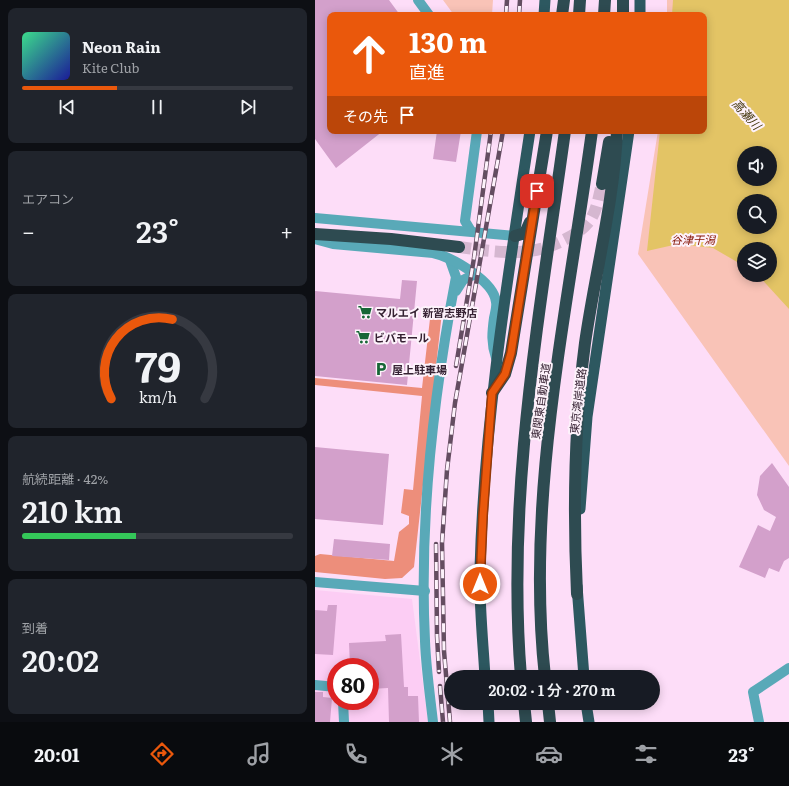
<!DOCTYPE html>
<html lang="ja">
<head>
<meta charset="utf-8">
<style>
	:root { --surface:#171b24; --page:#20242c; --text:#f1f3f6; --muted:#9ea1a6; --line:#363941; --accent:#ea580c }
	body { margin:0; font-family:Literata,"Noto Sans JP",serif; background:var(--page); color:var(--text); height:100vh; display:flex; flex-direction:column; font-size:15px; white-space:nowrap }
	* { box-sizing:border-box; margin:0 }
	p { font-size:13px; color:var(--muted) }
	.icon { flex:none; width:22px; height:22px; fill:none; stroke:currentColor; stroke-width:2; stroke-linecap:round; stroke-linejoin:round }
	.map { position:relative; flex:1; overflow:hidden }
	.sheet { display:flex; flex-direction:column; gap:8px; padding:8px; background:#0d0f14; width:315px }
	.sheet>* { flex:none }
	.guide { position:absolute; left:12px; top:12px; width:380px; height:122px; border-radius:8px; box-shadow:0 2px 10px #0003; background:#ea580c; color:#fff; overflow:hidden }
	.fabs { position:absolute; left:422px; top:146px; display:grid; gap:8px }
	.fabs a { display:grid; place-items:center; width:40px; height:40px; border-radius:50%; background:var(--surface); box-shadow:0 2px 10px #0003; font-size:20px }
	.speed { position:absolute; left:12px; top:658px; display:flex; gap:8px; font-size:20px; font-weight:700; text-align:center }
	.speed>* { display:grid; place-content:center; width:52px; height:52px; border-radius:50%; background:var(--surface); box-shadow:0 2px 10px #0003; line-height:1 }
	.speed .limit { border:6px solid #d22; background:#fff; color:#111 }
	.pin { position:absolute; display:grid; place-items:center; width:34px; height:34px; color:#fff; margin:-17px; border-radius:8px; box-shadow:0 2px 6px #0006 }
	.me { position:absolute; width:44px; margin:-22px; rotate:0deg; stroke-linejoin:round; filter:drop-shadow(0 0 3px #0008) }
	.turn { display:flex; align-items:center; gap:14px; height:84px; padding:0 16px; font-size:18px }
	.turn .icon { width:52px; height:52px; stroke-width:2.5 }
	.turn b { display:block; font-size:28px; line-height:34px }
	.then { display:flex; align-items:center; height:38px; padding:0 16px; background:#0003; gap:8px; font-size:15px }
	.big { font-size:30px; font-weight:600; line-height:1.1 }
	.sheet .card { flex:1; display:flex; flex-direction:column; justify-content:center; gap:6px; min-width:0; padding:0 14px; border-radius:8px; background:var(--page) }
	.sheet .dial { align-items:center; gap:0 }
	.dial svg { height:104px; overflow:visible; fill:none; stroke:var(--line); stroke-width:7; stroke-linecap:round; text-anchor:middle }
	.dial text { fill:var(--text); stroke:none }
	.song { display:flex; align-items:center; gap:12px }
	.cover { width:48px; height:48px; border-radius:6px; background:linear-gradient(135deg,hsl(150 70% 55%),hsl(240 70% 35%)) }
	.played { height:4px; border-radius:2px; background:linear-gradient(90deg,var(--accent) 35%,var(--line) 35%) }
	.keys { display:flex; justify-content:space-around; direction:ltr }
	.heat { display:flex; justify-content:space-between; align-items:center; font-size:22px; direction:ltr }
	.charge { height:6px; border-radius:3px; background:linear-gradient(90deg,#34c759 42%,var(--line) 0) }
	.trip { position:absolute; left:129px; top:670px; width:216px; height:40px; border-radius:20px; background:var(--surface); box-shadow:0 2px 10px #0003; font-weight:600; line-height:40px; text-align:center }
	.tab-bar { display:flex; height:64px; justify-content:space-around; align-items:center; background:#090b0e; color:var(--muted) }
	.tab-bar .icon { width:28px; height:28px }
	.tab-bar .selected { color:var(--accent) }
	.tab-bar b { font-size:18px; color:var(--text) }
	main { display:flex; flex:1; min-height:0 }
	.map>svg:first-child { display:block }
</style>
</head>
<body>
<main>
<section class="sheet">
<div class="card">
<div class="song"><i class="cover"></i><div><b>Neon Rain</b><p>Kite Club</p></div></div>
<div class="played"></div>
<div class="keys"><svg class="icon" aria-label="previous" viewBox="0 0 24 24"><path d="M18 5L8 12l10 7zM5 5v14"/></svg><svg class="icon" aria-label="pause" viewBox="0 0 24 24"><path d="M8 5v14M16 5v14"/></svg><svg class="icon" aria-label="next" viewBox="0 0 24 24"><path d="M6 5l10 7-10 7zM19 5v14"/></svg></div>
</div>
<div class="card"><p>エアコン</p>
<div class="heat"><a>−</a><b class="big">23°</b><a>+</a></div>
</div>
<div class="card dial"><svg viewBox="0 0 100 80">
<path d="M14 69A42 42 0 1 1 86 69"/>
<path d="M14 69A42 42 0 0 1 61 8" stroke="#ea580c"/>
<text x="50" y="56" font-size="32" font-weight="700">79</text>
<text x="50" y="72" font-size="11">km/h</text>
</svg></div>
<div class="card"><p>航続距離 · 42%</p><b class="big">210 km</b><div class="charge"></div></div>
<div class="card"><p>到着</p><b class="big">20:02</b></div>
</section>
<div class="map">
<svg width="474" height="722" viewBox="0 0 474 722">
	<rect width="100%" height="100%" fill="#fdddf8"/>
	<path fill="#fccdf4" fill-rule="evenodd" d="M0,590L97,599L113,722H0ZM21,667H55V701H21Z"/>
	<path fill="#f9c3b7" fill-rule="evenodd" d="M128,0H178L177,15H139Z
		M352,0H474V466L323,254L343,131H389V15H352ZM429,153H455V179H429ZM429,201H455V227H429ZM429,249H455V275H429Z"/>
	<path fill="#ed8e7b" d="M116,310L127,312L99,567L87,578L70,579L0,572V556L5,554L79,561L84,532L94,524V516L86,513L89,489L98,490L107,396L0,385V378L107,388Z"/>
	<path fill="#e3c465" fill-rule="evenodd" d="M358,0H474V309L443,275H455V249H429V266L398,248L363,244L332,251L345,131H389V15H357ZM429,153H455V179H429ZM429,201H455V227H429Z"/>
	<path fill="#d3a0cb" d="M0,0H74L85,15H15V131H68L21,168L0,139Z
		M122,131H146L141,162L118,159Z
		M87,280L102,281L92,385L0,376V291L85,299Z
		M0,447L74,454L68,525L0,519Z
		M457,463L474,487V558L469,561L464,572L454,568L450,578L424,567L443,525L455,531L461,517L449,510L442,495L445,476Z
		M19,539L75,544L74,560L17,556Z
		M13,605H22L18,655L0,654V610L12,611Z
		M86,634L89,687H93V696H103L104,722H74L73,688L55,689V667H35L34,643L71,641L70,635Z
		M0,692H8V697L17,698L15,722H0Z"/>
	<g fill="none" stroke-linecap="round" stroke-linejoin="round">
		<path stroke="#d5b7d0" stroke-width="12" stroke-dasharray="12 6" stroke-linecap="butt" d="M144,247C181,252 215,258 249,240C259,235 269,229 276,219C282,209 284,196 287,184"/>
		<path stroke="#59a9b8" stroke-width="10" d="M103,0L114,15
			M156,231L150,221L162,131
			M141,291L148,280L160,274
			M0,685L21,687
			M28,701L29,722
			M118,722C115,695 111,668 110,641C104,519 118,397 141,277L135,260
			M444,722L438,692L474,668"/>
		<path stroke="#59a9b8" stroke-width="10" d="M0,218L200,236
			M0,239L18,244L118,253C137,257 179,281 181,302C182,307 180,313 179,318C177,333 176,343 181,358
			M0,582L110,591"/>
		<path stroke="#2d5860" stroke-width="11" d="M229,15L230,0
			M325,15V0
			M265,509L272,417L314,131
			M262,586L269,677
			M170,677C168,641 164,605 165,569C169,421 193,276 215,131
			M173,703L174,722
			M271,703L274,722"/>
		<path stroke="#2e4b51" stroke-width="12" d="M247,15L249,0
			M264,15L265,0
			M289,15L290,0
			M308,15V0
			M287,184L294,142
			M0,234L76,239L144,247
			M200,236L210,233L215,222
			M177,393L190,374L196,353L232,131
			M262,594C258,510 259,427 270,343C280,273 299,202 302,131
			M206,677C191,494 225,312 250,131
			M230,677C210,496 253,309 277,131
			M209,703L211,722
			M233,703L235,722"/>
		<defs>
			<path id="rail" d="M191,15L192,0
				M204,15L205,0
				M141,366L159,258L176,131
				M121,544L122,636L124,672
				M125,686L128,722
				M135,722L129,651L127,543L132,470L140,403L188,131"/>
		</defs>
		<use href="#rail" stroke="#644d61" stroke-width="4.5"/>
		<use href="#rail" stroke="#fdf2fb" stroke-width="3" stroke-dasharray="9" stroke-linecap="butt"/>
	</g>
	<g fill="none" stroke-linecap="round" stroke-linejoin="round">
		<defs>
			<path id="route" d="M165,584L168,516L177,393L190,374L196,353L222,191"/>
		</defs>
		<use href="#route" stroke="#983908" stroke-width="10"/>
		<use href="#route" stroke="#ea580c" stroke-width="7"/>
	</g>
	<defs>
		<symbol id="supermarket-bare" viewBox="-9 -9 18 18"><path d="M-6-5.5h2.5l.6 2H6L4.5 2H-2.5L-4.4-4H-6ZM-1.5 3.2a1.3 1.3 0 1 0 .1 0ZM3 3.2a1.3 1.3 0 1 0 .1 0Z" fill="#166636" stroke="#fdf2fb" stroke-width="2.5" paint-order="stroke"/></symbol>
		<symbol id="parking-bare" viewBox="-9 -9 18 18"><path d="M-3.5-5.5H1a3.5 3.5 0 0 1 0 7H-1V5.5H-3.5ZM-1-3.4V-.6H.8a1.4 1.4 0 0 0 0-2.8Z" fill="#166636" stroke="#fdf2fb" stroke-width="2.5" paint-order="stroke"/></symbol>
	</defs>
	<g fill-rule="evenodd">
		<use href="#supermarket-bare" x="40" y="302" width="20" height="20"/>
		<use href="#supermarket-bare" x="38" y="327" width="20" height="20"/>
		<use href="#parking-bare" x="56" y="359" width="20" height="20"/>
	</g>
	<g text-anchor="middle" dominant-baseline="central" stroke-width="4" stroke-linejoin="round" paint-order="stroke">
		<g font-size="11" font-style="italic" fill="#831000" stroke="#fdf2fb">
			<text x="378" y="239">谷津干潟</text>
		</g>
		<g font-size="11" font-weight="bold" fill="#352132" stroke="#fdf2fb" text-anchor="start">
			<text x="61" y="312">マルエイ 新習志野店</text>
			<text x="59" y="337">ビバモール</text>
			<text x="77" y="369">屋上駐車場</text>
		</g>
		<g font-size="11" fill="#352132" stroke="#fdf2fb">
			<text transform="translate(225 401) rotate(-82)">東関東自動車道</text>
			<text transform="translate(262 401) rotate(-83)">東京湾岸道路</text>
		</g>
		<g font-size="12" font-style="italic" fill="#43360d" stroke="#fdf2fb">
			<text transform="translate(432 114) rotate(48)">高瀬川</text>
		</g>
	</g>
</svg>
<div class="fabs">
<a><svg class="icon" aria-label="sound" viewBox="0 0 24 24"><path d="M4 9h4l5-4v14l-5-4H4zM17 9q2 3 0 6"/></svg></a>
<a><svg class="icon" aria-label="search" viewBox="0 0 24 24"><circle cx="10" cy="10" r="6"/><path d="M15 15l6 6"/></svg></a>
<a><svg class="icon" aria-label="layers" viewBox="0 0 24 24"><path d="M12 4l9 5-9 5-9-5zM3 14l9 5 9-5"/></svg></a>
</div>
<div class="speed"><div class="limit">80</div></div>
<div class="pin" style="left:222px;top:191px;background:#d93025"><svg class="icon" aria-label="arrive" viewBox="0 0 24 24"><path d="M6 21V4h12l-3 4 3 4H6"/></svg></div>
<svg class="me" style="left:165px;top:584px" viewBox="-20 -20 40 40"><circle r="17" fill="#ea580c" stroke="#fff" stroke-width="3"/><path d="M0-11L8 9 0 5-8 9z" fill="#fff"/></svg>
<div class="trip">20:02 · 1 分 · 270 m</div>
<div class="guide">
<div class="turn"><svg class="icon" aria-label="ahead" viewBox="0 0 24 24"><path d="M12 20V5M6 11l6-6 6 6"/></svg><div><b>130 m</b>直進</div></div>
<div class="then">その先<svg class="icon" aria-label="arrive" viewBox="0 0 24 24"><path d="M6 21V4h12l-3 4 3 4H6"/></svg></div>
</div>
</div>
</main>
<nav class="tab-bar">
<b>20:01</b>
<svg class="icon selected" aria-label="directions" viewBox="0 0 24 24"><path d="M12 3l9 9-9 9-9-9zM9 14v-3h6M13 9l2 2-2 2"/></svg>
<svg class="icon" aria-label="music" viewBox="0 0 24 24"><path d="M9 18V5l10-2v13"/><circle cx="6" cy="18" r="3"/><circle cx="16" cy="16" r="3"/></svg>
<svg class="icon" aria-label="phone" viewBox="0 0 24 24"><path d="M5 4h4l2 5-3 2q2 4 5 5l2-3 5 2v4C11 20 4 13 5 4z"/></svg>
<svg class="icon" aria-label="climate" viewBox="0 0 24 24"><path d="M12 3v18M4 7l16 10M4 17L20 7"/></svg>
<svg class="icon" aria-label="car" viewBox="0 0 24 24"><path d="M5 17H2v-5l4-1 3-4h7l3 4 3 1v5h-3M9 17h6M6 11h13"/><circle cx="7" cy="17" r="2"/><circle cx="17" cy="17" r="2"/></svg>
<svg class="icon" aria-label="filters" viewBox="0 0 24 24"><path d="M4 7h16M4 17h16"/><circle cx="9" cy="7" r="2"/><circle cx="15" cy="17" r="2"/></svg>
<b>23°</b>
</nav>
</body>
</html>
